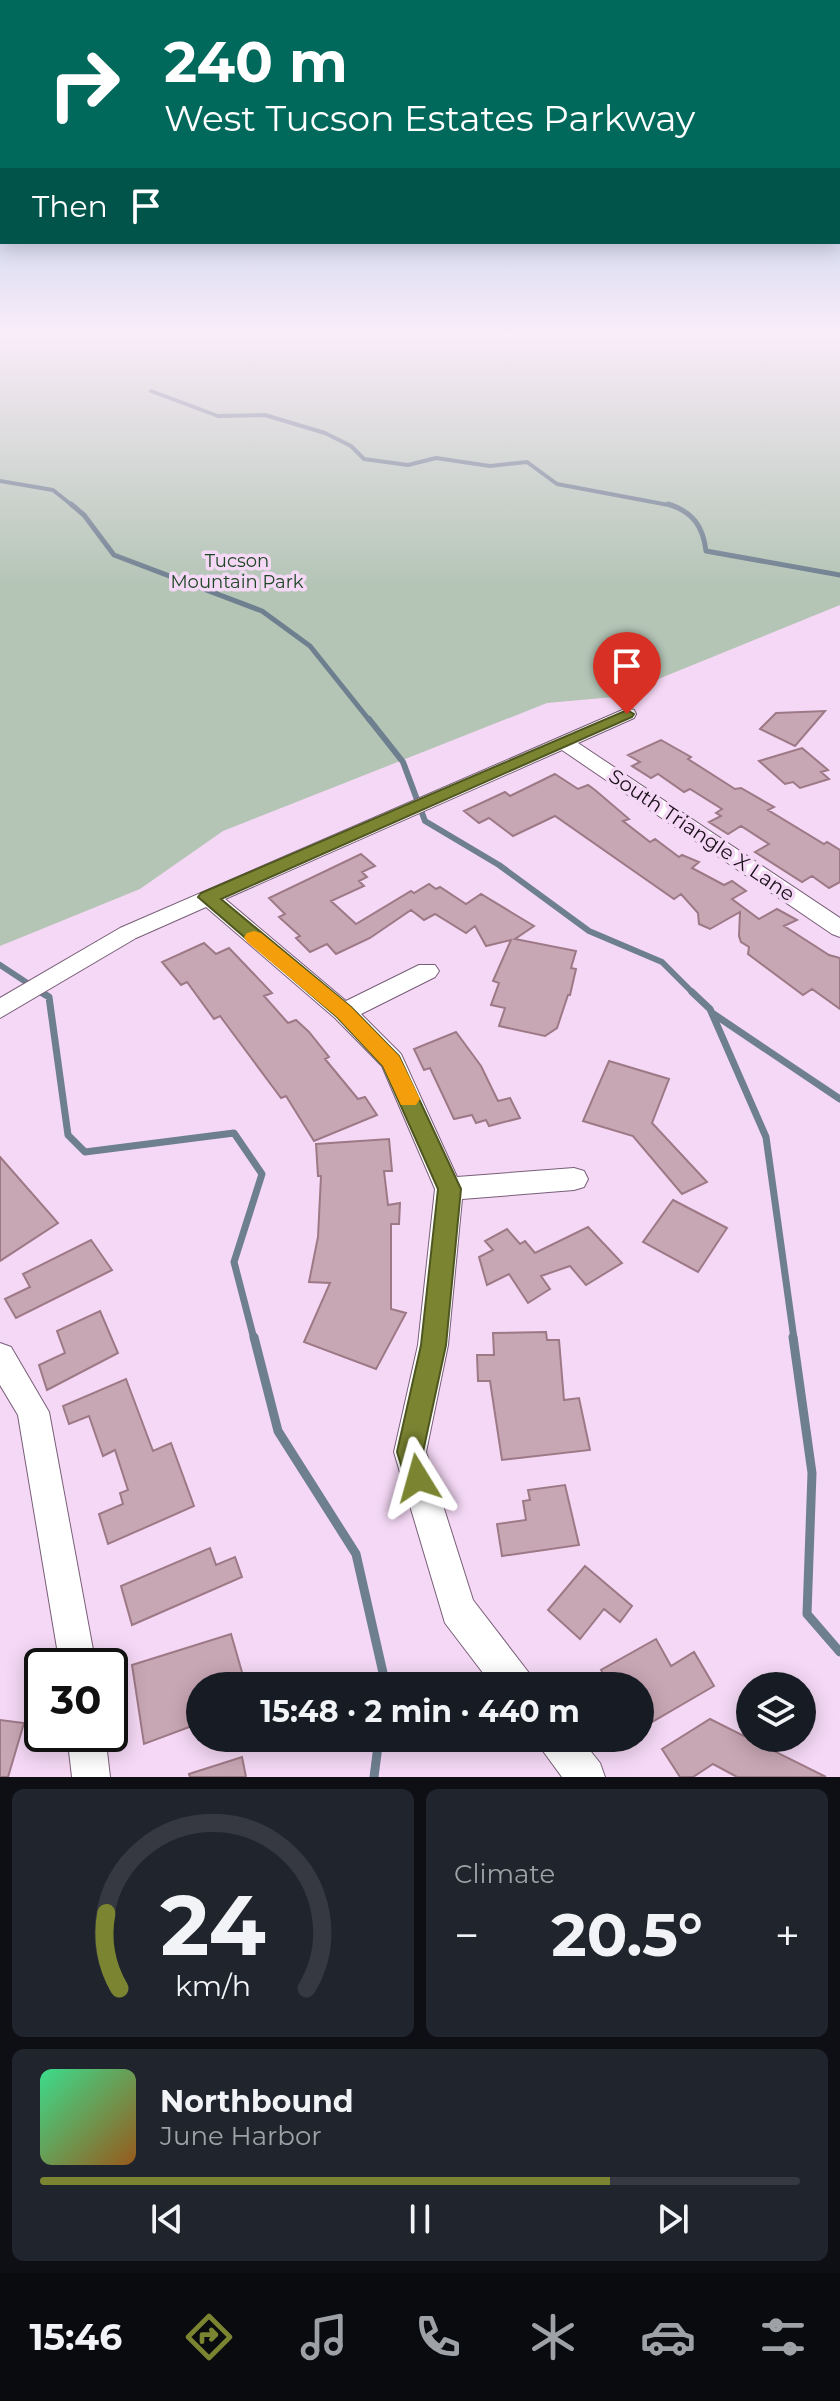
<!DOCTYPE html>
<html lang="en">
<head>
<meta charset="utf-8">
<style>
	:root { --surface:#171b24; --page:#20242c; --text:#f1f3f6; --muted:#9ea1a6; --line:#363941; --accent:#7a8431 }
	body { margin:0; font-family:Montserrat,sans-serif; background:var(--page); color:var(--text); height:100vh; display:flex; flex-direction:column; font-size:30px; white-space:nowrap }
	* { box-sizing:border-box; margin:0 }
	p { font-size:26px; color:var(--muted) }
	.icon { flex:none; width:44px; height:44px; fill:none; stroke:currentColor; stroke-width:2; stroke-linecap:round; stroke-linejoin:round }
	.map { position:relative; height:1777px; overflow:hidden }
	.details { display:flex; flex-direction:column; gap:12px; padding:12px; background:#0d0f14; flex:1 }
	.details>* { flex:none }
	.top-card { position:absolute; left:0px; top:0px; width:840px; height:244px; box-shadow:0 4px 20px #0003; background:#00695c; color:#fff; overflow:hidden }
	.fabs { position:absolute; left:736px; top:1672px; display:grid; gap:16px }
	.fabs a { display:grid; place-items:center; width:80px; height:80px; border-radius:50%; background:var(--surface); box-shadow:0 4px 20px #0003; font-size:40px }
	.speed { position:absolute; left:24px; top:1648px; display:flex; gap:16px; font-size:40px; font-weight:700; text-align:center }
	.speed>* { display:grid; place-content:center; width:104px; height:104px; border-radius:50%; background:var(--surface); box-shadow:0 4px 20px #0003; line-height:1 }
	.speed .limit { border:4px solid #111; border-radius:12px; background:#fff; color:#111 }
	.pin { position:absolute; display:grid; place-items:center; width:68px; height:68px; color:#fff; margin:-82px -34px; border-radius:50% 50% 50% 0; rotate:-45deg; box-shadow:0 0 8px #0007 }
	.pin .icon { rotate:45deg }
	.me { position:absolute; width:88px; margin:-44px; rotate:352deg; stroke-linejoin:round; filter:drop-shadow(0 0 6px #0008) }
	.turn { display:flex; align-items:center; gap:28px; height:168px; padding:0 32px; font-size:36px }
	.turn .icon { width:104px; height:104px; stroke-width:2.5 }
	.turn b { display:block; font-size:56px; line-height:68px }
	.then { display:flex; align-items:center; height:76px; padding:0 32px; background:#0003; gap:16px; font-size:30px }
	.big { font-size:60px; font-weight:700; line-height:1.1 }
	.details .widget { flex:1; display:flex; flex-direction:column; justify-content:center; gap:12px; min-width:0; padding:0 28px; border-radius:12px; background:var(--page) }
	.details .dial { align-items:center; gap:0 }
	.dial svg { height:208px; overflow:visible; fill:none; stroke:var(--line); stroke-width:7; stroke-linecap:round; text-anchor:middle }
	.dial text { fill:var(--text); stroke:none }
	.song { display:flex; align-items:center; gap:24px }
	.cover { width:96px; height:96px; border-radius:12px; background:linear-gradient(135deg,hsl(150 70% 55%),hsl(30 70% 35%)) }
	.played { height:8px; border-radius:4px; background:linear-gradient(90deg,var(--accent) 75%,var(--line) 75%) }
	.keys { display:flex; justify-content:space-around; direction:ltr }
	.heat { display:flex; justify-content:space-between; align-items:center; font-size:44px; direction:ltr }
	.details .tiles { flex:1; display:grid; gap:12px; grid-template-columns:1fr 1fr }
	.widget:last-child { grid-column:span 2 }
	.trip { position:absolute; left:186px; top:1672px; width:468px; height:80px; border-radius:40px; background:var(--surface); box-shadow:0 4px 20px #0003; font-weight:700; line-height:80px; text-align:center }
	.dock { display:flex; height:128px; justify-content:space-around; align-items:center; background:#090b0e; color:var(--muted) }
	.dock .icon { width:56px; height:56px }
	.dock .selected { color:var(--accent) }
	.dock b { font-size:36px; color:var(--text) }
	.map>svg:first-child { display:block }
</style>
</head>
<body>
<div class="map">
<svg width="840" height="1777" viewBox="0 0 840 1777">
	<rect width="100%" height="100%" fill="#f5d8f5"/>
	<path fill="#b4c5b6" d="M0,336H840V605L614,697L547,703L223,831L140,889L0,946Z"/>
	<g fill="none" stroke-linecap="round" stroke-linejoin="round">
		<path stroke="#6e7f8f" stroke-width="4" d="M151,391L218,416L265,415L325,433L351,446L364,459L408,465L436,458L490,466L527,462L557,484L674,506
			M0,481L53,490L73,506"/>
		<path stroke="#6e7f8f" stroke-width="5" d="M71,504L84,515L114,555L262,611L310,646L370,721
			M668,504C693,512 703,526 706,551L840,575"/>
		<path stroke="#6e7f8f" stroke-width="6" d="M369,719L403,762L425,821L499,865L589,931L662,962L694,994
			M0,965L44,994"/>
		<path stroke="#6e7f8f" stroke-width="7" d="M41,992L49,997L68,1135L85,1152L234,1133L262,1174L234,1262L254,1339
			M692,992L710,1009L766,1137L794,1339
			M712,1013L840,1099"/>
		<path stroke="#6e7f8f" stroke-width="9" d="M254,1337L278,1431L356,1554L386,1686
			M793,1337L812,1473L807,1614L840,1652
			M374,1777L379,1738"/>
	</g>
	<path fill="#c8a7b4" stroke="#9d7986" stroke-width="2" d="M825,711L795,746L760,729L776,713Z
		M661,740L691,757L688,759L735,789L741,788L774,807L768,810L824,844L827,842L840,850V882L829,888L812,876L802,882L755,852L769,844L741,826L728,834L709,822L721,816L716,813L722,809L690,789L684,792L658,774L651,778L632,766L640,762L628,755Z
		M802,748L828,770L821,772L829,779L800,788L793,782L785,784L759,761Z
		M555,774L578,789L588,785L595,790L629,819L623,821L650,842L655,839L679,857L682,855L699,862L692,868L724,885L732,881L746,891L732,899L759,919L777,909L797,920L784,926L829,955L840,958V1009L812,989L803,995L748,954L749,947L741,942L739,936L740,912L710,929L699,924L698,913L681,894L674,899L555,816L513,836L489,818L479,823L464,811L505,792L510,796Z
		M361,854L375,866L362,872L367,877L359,881L364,886L331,901L356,924L411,891L414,893L429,884L436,889L440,887L466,904L481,894L534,926L515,939L576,951L571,968L576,969L570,995H568L557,1028L545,1036L499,1026L505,1008L491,1005L499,983L493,981L511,940L486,946L475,926L466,933L435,914L424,920L411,910L370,938L336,954L327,944L310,952L296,938L300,936L279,917L285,914L269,898Z
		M204,943L216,954L229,948L272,993L264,996L288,1023L296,1020L309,1032L329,1057L325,1059L358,1099L365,1097L377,1115L314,1141L286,1096L281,1098L220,1016L214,1019L187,982L181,985L162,962Z
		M456,1032L481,1066L498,1101L510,1098L520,1118L489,1126L486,1120L476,1123L472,1115L454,1119L430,1068L424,1070L414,1049Z
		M609,1061L669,1079L652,1123L707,1182L682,1194L633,1136L583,1121Z
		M389,1139L392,1171H384L388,1205L400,1203L399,1224H391V1309L406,1313L376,1369L304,1342L330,1283L309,1282L318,1237L321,1176H318L316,1144Z
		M0,1157L58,1223L0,1261Z
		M673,1200L727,1228L698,1272L643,1242Z
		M588,1227L622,1263L586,1285L570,1266L541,1276L550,1289L528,1303L509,1274L487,1285L479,1257L493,1250L485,1241L507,1229L520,1244L525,1241L535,1253Z
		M91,1240L112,1270L16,1318L5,1299L30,1287L23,1274Z
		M100,1311L118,1353L47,1390L39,1365L65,1353L57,1331Z
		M546,1332L547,1340H559L564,1400L579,1398L590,1450L502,1460L490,1381H478L477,1355H494L493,1333Z
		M126,1379L153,1451L171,1443L194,1506L108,1544L99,1514L123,1504L120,1493L128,1490L115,1450L103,1456L89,1416L69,1424L63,1406Z
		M565,1485L579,1545L502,1556L497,1524L526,1520L523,1501L530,1500L528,1490Z
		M210,1548L216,1565L235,1557L242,1577L132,1625L121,1586Z
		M585,1566L632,1606L620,1622L604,1609L580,1639L548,1610Z
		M231,1634L246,1686H200V1723L144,1744L132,1665Z
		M656,1639L671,1666L694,1652L714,1686L640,1729V1686H610L601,1670Z
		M710,1719L826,1777H737L713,1764L693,1777H680L662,1749Z
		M0,1720L24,1723L8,1777H0Z
		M242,1757L246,1777H190L189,1774Z"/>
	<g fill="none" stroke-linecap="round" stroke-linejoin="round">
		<defs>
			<path id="minor" d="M627,708L634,710L636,714L634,718L578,743L840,918V937L832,934L562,750L225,899L346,1001L419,965H435L439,971L435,977L361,1014L401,1054L457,1177L574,1168L584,1171L588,1179L584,1187L574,1190L462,1199L448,1345L426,1452L473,1600L529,1673L534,1686H493L445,1623L394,1452L418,1345L435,1189L382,1066L335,1018L206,907L136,938L0,1018V998L120,928Z
				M0,1343L11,1347L49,1412L96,1666H60L18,1415L0,1385Z
				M67,1734H105L110,1777H72Z
				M537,1738H580L600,1763L605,1777H562L543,1751Z"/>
		</defs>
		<use href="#minor" stroke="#785f78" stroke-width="2"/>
		<use href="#minor" fill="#fff" fill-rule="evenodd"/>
	</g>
	<linearGradient id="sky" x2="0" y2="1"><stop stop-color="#85b2d8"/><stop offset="0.57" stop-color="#faedfa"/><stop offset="1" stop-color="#faedfa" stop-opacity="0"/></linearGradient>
	<rect width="840" height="585" fill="url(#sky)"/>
	<path fill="#7a8431" stroke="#4f5620" stroke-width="2" d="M627,710L634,714L632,717L221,899L351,1007L399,1056L461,1189L446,1345L423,1452L432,1478L428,1487L418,1491L408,1487L397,1452L421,1345L438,1189L383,1066L337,1017L198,897L201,893Z"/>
	<path fill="#f59e0b" d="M254,931L261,933L351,1007L399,1056L420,1099L416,1105H401L383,1066L337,1017L247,942L244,937L247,933Z"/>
	<g text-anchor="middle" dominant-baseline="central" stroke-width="7" stroke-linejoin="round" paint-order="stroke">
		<g font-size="18" fill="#1e4625" stroke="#f5d8f5">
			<text x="237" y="561">Tucson<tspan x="237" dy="21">Mountain Park</tspan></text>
		</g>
		<g font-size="20" fill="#1b111b" stroke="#f5d8f5">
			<text transform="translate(702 835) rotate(34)">South Triangle X Lane</text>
		</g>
	</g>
</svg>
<div class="fabs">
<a><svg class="icon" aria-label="layers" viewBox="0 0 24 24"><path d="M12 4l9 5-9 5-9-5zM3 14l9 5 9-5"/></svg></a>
</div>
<div class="speed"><div class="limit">30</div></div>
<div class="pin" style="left:627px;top:714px;background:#d93025"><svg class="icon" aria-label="arrive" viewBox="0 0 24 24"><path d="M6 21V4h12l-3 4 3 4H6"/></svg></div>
<svg class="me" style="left:418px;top:1478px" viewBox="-20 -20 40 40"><path d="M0-17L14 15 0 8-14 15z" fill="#7a8431" stroke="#fff" stroke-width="4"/></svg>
<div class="trip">15:48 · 2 min · 440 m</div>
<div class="top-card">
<div class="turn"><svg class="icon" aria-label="right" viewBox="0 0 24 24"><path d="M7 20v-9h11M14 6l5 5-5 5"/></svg><div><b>240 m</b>West Tucson Estates Parkway</div></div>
<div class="then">Then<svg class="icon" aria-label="arrive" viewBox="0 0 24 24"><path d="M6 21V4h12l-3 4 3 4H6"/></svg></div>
</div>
</div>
<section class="details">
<div class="tiles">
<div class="widget dial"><svg viewBox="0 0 100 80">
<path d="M14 69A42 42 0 1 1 86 69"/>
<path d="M14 69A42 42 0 0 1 9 40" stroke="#7a8431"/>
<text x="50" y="56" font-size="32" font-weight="700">24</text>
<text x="50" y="72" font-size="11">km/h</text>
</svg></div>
<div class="widget"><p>Climate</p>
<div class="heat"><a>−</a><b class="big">20.5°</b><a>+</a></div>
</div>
<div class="widget">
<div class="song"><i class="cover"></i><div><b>Northbound</b><p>June Harbor</p></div></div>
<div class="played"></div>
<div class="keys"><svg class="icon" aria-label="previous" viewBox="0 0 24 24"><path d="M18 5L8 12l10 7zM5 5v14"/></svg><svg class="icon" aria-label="pause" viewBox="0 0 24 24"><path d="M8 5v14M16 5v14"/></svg><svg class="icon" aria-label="next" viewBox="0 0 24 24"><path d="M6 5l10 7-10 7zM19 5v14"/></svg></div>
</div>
</div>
</section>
<nav class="dock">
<b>15:46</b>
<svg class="icon selected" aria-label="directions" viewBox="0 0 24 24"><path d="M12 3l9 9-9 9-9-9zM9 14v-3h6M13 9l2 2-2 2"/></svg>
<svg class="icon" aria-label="music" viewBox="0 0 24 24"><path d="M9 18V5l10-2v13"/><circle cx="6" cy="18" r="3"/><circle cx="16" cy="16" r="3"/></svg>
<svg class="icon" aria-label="phone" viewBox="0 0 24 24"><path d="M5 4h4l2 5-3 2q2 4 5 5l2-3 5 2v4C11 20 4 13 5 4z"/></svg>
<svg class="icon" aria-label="climate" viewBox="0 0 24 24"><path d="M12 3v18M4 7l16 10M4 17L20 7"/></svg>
<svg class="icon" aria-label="car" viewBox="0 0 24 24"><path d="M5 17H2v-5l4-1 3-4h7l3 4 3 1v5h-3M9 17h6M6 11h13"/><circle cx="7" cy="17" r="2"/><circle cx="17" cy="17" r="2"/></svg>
<svg class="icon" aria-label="filters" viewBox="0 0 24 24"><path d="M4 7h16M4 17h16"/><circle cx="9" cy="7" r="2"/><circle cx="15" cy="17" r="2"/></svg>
</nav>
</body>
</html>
